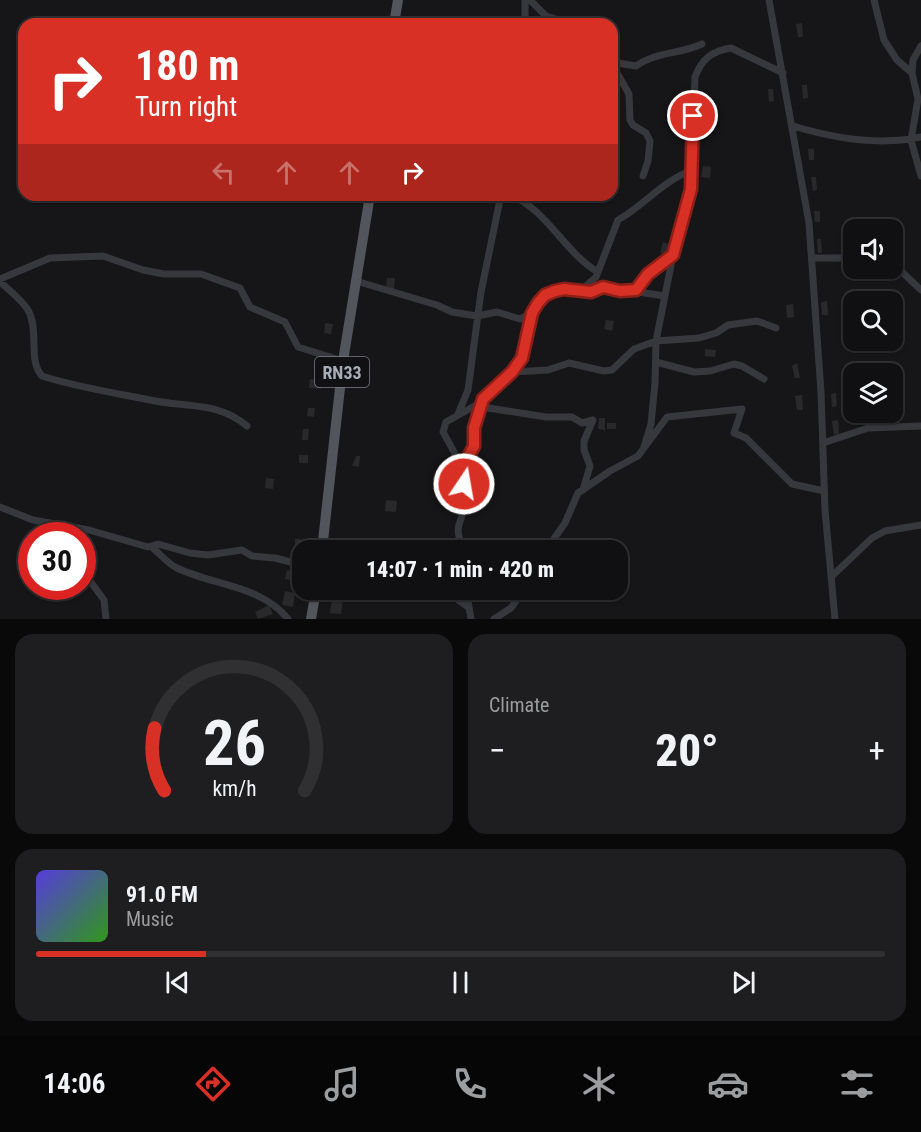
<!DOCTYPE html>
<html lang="en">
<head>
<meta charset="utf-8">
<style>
	:root { --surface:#101012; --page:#1e1e20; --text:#f1f3f6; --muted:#9c9d9f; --line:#303032; --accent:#d93025 }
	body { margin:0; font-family:"Roboto Condensed",sans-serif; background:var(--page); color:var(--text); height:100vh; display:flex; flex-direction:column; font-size:22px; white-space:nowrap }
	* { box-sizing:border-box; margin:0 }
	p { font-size:20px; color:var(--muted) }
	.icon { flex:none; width:33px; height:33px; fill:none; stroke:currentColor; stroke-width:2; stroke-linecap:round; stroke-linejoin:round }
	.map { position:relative; height:619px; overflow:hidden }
	.details { display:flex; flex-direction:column; gap:15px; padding:15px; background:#09090a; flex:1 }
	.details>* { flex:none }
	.banner { position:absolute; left:18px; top:18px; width:600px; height:183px; border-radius:18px; box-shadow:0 2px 4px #0004,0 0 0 2px var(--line); background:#d93025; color:#fff; overflow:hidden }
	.controls { position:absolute; left:843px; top:219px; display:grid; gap:12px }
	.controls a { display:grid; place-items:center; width:60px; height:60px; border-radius:12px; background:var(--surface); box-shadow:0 2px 4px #0004,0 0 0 2px var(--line); font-size:30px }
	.speed { position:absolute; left:18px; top:522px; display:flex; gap:12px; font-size:30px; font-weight:700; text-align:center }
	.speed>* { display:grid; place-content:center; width:78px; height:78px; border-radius:50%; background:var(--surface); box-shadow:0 2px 4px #0004,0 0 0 2px var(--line); line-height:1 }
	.speed .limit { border:9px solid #d22; background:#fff; color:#111 }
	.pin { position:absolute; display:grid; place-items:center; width:51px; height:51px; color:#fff; margin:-26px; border:3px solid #fff; border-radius:50%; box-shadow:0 2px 6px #0007 }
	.me { position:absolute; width:66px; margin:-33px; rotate:12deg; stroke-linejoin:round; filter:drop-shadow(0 0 4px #0008) }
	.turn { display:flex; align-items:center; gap:21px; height:126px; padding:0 18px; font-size:27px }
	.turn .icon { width:78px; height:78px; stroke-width:2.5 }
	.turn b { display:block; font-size:42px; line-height:51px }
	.lanes { display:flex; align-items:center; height:57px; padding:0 18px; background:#0003; justify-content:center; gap:30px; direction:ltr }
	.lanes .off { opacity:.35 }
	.big { font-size:45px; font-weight:800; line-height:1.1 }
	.details .tile { flex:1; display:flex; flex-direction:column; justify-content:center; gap:9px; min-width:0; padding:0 21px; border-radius:18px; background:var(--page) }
	.details .dial { align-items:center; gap:0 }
	.dial svg { height:156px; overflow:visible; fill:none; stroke:var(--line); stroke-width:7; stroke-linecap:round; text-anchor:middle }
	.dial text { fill:var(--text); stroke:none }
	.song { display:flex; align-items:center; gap:18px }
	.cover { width:72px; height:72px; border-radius:9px; background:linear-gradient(135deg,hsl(250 70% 55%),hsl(110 70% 35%)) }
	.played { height:6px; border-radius:3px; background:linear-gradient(90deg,var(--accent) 20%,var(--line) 20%) }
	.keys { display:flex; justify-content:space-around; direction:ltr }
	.heat { display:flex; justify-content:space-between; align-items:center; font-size:33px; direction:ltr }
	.details .tiles { flex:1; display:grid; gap:15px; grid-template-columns:1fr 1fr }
	.tile:last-child { grid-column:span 2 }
	.trip { position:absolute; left:292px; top:540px; width:336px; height:60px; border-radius:18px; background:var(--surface); box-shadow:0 2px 4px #0004,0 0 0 2px var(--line); font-weight:800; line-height:60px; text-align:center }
	.menu { display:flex; height:96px; justify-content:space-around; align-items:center; background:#060607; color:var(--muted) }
	.menu .icon { width:42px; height:42px }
	.menu .active { color:var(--accent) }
	.menu b { font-size:27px; color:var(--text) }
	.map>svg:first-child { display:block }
</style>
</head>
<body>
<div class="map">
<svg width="921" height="619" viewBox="0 0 921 619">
	<rect width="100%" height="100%" fill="#161618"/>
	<path fill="#29292c" d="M802,23L803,37H798L796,24Z
		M802,85H807L808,98L803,99Z
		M768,89H773L774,101L769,102Z
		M808,149H814V160H809Z
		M703,166L711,167L710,178L701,177Z
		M811,177H816L817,190L813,191Z
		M814,211H820V222H815Z
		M817,239H821L822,253H818Z
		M663,242L668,244L666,254L660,253Z
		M387,278H395L394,289H386Z
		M827,301L828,315H822L821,302Z
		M793,304L794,317L787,318L786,305Z
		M606,320L614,321L612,331L604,329Z
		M325,323L333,324L331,334L324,333Z
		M705,349L716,350L715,357L705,356Z
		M316,356L325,357L324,369L315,368Z
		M797,363L800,378H795L792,366Z
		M310,379L322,381L321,389L309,388Z
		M836,393L837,406L832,407L831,394Z
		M802,395L803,410H797L795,396Z
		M308,408H315L314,417L307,416Z
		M599,418H605V430L598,429Z
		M838,420L839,434L834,435L832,421Z
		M607,423H616V429H607Z
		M303,429H309L308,440H302Z
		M299,455H308V463H299Z
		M356,456H360L359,467L352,466Z
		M266,478L274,479L273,489L265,488Z
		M438,485H446L447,498H439Z
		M386,500L397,501L396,512L385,511Z
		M295,539H301V549H295Z
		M385,540L395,542L393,550L383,549Z
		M287,570L299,572L298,581L285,579Z
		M285,591L295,593L293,607L282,605Z
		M332,598L343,600L341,614L330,613Z
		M269,605L273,614L258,619L255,612Z"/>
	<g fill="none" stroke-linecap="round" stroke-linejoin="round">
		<path stroke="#37383d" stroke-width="7" d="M525,0V24
			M530,0L546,16L572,24
			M769,0L809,223L821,392L825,510L835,619
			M874,0L884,40L897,60L912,73
			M921,46L913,60L912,73L918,99L911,140L921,176
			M612,62L636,66C655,52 681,54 702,44
			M612,64L629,94L630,120L633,125L646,133L650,141L648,161L643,176
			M793,126C833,138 880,146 921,137
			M511,195C548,211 565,253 598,272
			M812,258H854
			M892,266L901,271L921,290
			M0,279L50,258L103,256L143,270L164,274H201L240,288L250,307L285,322L298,347L343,361
			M356,281L437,305L452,312L477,316L497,312L520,319L532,313
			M0,282C7,288 26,305 29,312C39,332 28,361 42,376C76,387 115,393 150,400C187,408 217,401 247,426
			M636,290L648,274L673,255
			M579,292L596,277L618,220C645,205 663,180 693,170
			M656,362L694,372L710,371L734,364L742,366L764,379
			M512,372L548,370L569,363L604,371L612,370L634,349L656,341L699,338L716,333L728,325L757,321L776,328
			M482,407L546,417H572L582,423L593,420L584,441V450L590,466L583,490
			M458,414L468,390L481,292L501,195
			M823,443L868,428L921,426
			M644,447L651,424L655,383L656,341L673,255L691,189L695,77C702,58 713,51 731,48L783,73
			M462,469L474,446V428L482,404
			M0,507L33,520L89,530L148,547L158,544L190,553L208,555L242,550L252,556L275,558L303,565
			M42,522L54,536
			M152,547C160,554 168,564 177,568C214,586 261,585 288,619
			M379,548L383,550
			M463,550C452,520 463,526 465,502C469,476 455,453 443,432L446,422L478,404L512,372L522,358L532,313L545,295L564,289L591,293L603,287L665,296
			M546,550L565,523L578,493L610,471L638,456L667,417L742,409L734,433L746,438L792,484L824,491
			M82,570L104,600L106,619
			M831,577L872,538L885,531L921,525
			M444,590L468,607
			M466,590L471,619
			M494,619L511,608L524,590"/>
		<path stroke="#53555c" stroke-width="10" d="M394,24L398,0
			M322,550L343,361L370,195
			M311,619L316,590"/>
	</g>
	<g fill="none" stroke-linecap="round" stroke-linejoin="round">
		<defs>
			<path id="route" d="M464,484L462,469L474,446V428L483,399L512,372L522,358L532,313L538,303L545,295L555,291L564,289L591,292L603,287L620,291L636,290L648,274L673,255L691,189L693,116"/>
		</defs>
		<use href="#route" stroke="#8d1f18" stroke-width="15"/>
		<use href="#route" stroke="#d93025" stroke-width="10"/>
	</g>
	<g text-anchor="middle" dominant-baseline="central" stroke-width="6" stroke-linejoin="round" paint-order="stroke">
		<rect fill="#111113" stroke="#7b7e86" stroke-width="1.5" x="315" y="357" width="54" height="30" rx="4.5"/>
		<g font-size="18" font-weight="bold" fill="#a8adb8">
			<text x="342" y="372">RN33</text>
		</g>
	</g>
</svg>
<div class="controls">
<a><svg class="icon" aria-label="sound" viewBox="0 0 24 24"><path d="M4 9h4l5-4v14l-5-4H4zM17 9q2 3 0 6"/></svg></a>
<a><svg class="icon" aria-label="search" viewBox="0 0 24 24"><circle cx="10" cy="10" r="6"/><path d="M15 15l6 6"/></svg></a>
<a><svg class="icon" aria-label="layers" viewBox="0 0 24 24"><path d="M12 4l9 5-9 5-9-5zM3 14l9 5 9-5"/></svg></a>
</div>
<div class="speed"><div class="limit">30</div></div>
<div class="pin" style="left:693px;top:116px;background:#d93025"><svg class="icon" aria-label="arrive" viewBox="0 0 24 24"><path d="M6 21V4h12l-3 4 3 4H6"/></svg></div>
<svg class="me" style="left:464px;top:484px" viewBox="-20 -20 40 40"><circle r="17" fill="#d93025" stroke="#fff" stroke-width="3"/><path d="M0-11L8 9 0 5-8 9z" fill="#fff"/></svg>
<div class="trip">14:07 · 1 min · 420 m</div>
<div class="banner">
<div class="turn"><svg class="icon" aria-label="right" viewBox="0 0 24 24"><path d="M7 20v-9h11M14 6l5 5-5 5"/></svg><div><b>180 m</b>Turn right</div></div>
<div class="lanes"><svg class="icon off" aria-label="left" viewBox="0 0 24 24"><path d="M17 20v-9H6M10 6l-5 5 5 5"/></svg><svg class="icon off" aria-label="ahead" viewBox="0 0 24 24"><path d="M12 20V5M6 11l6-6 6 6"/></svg><svg class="icon off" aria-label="ahead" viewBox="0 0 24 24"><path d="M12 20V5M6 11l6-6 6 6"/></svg><svg class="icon" aria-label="right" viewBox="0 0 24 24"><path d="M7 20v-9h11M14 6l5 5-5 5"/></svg></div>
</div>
</div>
<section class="details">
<div class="tiles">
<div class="tile dial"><svg viewBox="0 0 100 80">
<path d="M14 69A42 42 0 1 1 86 69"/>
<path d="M14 69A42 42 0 0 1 9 37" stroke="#d93025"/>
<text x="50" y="56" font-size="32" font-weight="700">26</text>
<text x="50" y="72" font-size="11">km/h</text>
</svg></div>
<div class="tile"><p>Climate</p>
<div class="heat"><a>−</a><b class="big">20°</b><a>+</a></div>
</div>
<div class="tile">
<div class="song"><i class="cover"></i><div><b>91.0 FM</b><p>Music</p></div></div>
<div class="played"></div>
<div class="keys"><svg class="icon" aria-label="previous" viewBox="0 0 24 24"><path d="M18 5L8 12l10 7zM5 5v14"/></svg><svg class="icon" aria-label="pause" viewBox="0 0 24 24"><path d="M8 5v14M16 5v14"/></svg><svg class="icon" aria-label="next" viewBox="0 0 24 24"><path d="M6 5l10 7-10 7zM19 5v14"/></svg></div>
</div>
</div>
</section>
<nav class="menu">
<b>14:06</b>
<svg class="icon active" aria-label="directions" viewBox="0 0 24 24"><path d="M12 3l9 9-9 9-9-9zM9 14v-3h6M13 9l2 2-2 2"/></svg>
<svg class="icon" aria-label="music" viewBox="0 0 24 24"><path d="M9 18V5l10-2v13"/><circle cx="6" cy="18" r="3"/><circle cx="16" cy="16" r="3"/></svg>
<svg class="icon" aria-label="phone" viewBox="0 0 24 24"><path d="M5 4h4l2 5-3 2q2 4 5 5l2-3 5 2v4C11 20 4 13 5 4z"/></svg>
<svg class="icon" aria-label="climate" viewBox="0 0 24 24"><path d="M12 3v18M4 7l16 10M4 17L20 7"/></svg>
<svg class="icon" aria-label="car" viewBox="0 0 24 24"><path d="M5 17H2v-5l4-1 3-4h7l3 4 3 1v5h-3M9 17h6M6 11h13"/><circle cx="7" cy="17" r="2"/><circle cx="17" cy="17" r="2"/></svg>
<svg class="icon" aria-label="filters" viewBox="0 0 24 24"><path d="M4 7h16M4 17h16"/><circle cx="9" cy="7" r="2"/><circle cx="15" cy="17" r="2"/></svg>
</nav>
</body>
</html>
